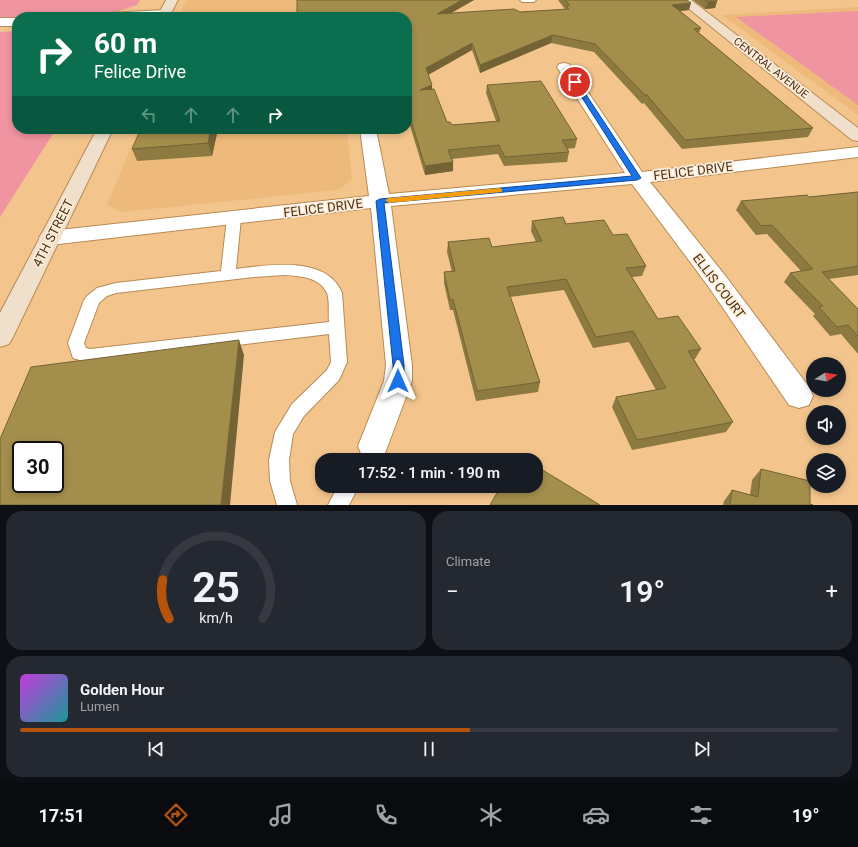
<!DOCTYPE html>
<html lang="en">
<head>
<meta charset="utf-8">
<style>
	:root { --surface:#171b24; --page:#242831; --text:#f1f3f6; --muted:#9ea1a6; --line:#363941; --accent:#b45309 }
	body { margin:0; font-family:Roboto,sans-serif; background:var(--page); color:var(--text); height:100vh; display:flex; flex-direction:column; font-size:15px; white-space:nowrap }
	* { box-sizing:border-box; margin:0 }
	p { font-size:13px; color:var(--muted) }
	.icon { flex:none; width:22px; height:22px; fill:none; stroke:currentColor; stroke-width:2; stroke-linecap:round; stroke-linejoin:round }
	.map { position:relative; height:505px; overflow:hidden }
	.drawer { display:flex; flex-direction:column; gap:6px; padding:6px; background:#0d0f14; flex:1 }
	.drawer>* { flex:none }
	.top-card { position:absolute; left:12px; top:12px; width:400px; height:122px; border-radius:16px; box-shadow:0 2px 6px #0003; background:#0b6e4f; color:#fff; overflow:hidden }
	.needle { width:26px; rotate:79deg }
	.fabs { position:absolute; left:806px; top:357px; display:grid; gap:8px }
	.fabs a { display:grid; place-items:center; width:40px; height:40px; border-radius:50%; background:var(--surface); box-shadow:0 2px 6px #0003; font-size:20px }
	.speed { position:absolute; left:12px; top:441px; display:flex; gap:8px; font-size:20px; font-weight:700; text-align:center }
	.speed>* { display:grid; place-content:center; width:52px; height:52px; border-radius:50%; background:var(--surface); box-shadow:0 2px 6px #0003; line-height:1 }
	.speed .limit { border:2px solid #111; border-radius:6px; background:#fff; color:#111 }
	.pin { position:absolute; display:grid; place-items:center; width:34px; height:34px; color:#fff; margin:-17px; border:2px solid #fff; border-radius:50%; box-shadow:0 1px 4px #0007 }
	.me { position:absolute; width:44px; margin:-22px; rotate:0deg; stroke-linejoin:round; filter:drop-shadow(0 0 3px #0008) }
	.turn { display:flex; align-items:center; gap:14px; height:84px; padding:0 16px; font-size:18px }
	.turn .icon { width:52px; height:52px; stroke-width:2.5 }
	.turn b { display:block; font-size:28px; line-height:34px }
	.lanes { display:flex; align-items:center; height:38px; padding:0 16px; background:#0003; justify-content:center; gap:20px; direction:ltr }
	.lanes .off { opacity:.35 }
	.big { font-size:30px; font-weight:600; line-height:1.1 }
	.drawer .tile { flex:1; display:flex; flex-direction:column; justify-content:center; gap:6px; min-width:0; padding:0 14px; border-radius:16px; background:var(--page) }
	.drawer .dial { align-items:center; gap:0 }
	.dial svg { height:104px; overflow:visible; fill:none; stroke:var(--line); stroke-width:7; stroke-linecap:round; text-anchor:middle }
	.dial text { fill:var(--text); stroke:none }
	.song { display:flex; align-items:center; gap:12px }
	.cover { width:48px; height:48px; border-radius:6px; background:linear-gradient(135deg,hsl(290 70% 55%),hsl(180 70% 35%)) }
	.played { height:4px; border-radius:2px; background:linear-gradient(90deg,var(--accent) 55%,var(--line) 55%) }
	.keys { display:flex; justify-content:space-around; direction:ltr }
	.heat { display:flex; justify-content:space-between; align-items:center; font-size:22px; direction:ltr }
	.drawer .tiles { flex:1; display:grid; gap:6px; grid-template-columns:1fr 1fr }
	.tile:last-child { grid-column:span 2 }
	.trip { position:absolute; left:315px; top:453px; width:228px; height:40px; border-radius:16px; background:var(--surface); box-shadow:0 2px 6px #0003; font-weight:600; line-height:40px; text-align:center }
	.tab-bar { display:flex; height:64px; justify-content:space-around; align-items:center; background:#090b0e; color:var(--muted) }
	.tab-bar .icon { width:28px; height:28px }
	.tab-bar .selected { color:var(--accent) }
	.tab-bar b { font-size:18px; color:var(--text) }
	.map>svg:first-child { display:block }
</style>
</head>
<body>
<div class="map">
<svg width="858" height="505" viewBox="0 0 858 505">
	<rect width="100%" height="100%" fill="#f3c58d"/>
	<path fill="#eeba7b" d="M186,0H430L407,17H178Z
		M858,7V115L722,15Z
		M138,129H347L352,179L339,190L121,212L107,205Z"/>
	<path fill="#ef94a0" d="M0,0H140L137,5L116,12L0,18Z
		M858,11V105L736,17Z
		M17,31V129H56L0,217V32Z"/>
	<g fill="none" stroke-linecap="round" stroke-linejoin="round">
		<defs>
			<path id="lane" d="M234,214L239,215L241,218L236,269C267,265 327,255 342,293L347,362L339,380L304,416L293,434L289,460L290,481L297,505H277L270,481L269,460L275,432L292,404L327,370L331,362L329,334L90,363L73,358L68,343L84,300L87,296L97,288L116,283L221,271L227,218L229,215ZM285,275C299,276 320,277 327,293C330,301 328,313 329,322L90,349L86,348L84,343L99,303L107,296L116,293L254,277Z
				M338,486H359L349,505H328Z"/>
			<path id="street" d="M520,0H536L534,2H522Z
				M165,10L169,11L171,14L169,17H101L103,14L107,13Z
				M0,18H17V26H0Z
				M564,63L569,64L642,172L858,147V157L650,182L724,274L809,387L813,396L809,405L799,408L789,405L708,286L632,184L391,206L412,365V381L384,456L373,460L362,456L358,446L384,381L386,365L371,208L50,245L42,243L39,238L42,233L50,231L369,196L360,129H376L389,194L625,173L557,67L559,64Z"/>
			<path id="secondary" d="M166,0H178L169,17H157Z
				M678,0H691L858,128V141L852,140Z
				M97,129H113L13,337L9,344L0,347V313Z"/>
		</defs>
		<use href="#lane" stroke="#b78b54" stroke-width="2"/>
		<use href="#street" stroke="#b78b54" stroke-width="2"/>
		<use href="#secondary" stroke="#b78b54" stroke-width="2"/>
		<use href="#lane" fill="#fff" fill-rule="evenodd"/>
		<use href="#street" fill="#fff" fill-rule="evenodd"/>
		<use href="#secondary" fill="#f0dfca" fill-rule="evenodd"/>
	</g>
	<path fill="#8d7a41" d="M297,0H474L451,13L520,12L565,9L558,0H687L689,10L680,11L701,28L699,33L813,128L808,137L682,149L644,103L642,104L594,52L551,43L480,73L472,50L428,75L432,89L447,122L452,125L496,121L486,93L487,85L577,139L575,148L567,149L569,152L567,162L504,166L498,154L452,159L453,162V171L425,175L407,116V17Z
		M693,0H717V1L715,8L705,9Z
		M218,129L212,156L137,161L132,149Z
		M858,192V275L829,279L858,309V354L841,334L830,336L813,316L815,314L784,282L790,273L801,271L767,234L756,235L736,210L741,201L809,197Z
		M532,221L566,224L613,235L646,266L642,276L632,277L658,319L701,349L695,359H694L733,422L726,432L632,450L612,407L616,397L656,390L629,342L593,348L564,290L510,297L540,382L538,392L476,401L453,310H450L444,283V272H452L447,252L448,242L492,247L536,242L531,231Z
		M761,469L810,504L813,505H723L724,501L732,490L750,495L752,480Z"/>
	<path fill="#736335" d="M462,0H474L437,21V14Z
		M717,1L715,8L705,9L708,2Z
		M691,3L689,10L670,12L672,5Z
		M553,35L551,43L480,73V65Z
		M472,43V50L426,76V68Z
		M432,85V93L420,90Z
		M211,129H218L212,156L208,143Z
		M453,162V171L425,175V166Z
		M239,340L244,355L230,505H221Z"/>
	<path fill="#a48e4c" stroke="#736335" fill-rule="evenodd" d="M297,0H462L437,14L514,9L520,12L569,9L566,6L570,5L565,0H687L691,3L672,5L701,28L694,29L813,128L685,140L647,95H645L595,44L553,35L480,65L472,43L426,68L432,85L420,90L434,89L447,122H450L452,125L500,121L487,85L541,81L577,139L562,140L569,152L505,157L499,145L448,150L453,162L425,166L407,108V17H297Z
		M705,0H717V1L708,2Z
		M141,129H211L208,143L132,149Z
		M858,192V266L822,272L858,309V336L848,325L837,327L819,307L823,306L790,273L813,269L772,225L761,226L741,201L807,195L809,197Z
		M563,217L566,224L604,220L613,235L627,234L646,266L626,268L658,319L678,316L701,349L688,351L733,422L637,440L616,397L666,388L633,331L596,337L566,279L507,287L540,382L477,391L453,299L450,300L444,272L455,271L448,242L489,238L492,247L542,241L532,221Z
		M239,340L221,505H0V439L31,367ZM21,450H55V484H21Z
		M520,456L527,460H518Z
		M536,466L600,505H490L501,486H536Z
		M761,469L810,481V504L813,505H730L732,490L758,497Z"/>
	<path fill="#1a73e8" stroke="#114b97" d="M573,81H577L641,178L637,180L384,203L404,365V381L402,384L398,386L394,384L393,381V365L376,201L380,199L632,176L572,82Z"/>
	<path fill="#f59e0b" d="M499,188L502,189V192L389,203L385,200L389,198Z"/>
	<g text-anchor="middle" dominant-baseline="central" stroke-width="3.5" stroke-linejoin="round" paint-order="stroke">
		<g font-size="11" fill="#45331c" stroke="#ffecd6">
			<text transform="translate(771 68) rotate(38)">CENTRAL AVENUE</text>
		</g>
		<g font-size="13" fill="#45331c" stroke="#ffecd6">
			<text transform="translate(693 171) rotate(-7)">FELICE DRIVE</text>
			<text transform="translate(323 208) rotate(-7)">FELICE DRIVE</text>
			<text transform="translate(53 233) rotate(-63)">4TH STREET</text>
			<text transform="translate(719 286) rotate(53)">ELLIS COURT</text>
		</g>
	</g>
</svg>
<div class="fabs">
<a><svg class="needle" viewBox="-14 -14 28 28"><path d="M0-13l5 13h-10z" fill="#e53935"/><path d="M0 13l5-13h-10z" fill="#9ea1a6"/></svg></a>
<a><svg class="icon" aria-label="sound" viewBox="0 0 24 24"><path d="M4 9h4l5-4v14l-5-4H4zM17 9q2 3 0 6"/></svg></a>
<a><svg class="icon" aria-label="layers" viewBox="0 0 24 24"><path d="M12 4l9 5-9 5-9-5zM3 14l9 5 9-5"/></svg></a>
</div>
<div class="speed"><div class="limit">30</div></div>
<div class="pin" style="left:575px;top:82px;background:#d93025"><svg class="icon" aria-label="arrive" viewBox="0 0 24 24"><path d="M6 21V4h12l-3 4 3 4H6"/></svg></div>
<svg class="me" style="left:398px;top:381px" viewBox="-20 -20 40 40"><path d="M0-17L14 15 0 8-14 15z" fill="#1a73e8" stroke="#fff" stroke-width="4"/></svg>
<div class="trip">17:52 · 1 min · 190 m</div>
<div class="top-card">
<div class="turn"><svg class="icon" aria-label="right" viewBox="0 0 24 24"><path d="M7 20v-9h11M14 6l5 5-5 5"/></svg><div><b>60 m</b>Felice Drive</div></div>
<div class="lanes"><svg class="icon off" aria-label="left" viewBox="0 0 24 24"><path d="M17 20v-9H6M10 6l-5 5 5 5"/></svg><svg class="icon off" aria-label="ahead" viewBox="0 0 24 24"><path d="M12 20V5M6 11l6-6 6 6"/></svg><svg class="icon off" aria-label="ahead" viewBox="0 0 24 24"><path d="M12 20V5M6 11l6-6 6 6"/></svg><svg class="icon" aria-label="right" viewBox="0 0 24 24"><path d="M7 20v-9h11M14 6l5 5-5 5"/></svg></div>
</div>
</div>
<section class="drawer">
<div class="tiles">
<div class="tile dial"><svg viewBox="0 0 100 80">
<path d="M14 69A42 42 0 1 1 86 69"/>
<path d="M14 69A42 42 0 0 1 9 39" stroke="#b45309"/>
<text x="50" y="56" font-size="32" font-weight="700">25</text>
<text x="50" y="72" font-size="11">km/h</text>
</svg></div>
<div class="tile"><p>Climate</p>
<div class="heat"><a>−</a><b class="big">19°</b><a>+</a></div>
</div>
<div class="tile">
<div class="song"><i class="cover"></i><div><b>Golden Hour</b><p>Lumen</p></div></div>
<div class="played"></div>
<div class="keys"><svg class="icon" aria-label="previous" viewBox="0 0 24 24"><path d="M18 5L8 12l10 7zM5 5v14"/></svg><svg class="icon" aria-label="pause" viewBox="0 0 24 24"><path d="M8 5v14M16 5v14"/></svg><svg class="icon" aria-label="next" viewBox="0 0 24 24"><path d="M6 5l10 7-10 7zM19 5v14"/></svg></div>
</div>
</div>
</section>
<nav class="tab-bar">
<b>17:51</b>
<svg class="icon selected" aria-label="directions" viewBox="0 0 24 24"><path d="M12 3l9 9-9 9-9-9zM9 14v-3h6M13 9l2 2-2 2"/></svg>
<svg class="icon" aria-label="music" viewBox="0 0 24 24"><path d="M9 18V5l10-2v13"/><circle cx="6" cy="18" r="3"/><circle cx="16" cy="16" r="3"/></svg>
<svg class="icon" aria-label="phone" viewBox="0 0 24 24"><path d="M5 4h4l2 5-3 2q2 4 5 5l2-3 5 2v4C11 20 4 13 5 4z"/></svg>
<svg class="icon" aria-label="climate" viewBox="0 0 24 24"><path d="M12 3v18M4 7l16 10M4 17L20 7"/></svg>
<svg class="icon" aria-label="car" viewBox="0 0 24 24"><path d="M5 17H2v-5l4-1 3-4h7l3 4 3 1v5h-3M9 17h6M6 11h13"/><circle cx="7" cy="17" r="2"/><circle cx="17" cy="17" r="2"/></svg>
<svg class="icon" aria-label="filters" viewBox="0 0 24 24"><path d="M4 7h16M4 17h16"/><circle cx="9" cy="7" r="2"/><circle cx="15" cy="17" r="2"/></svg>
<b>19°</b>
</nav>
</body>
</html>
